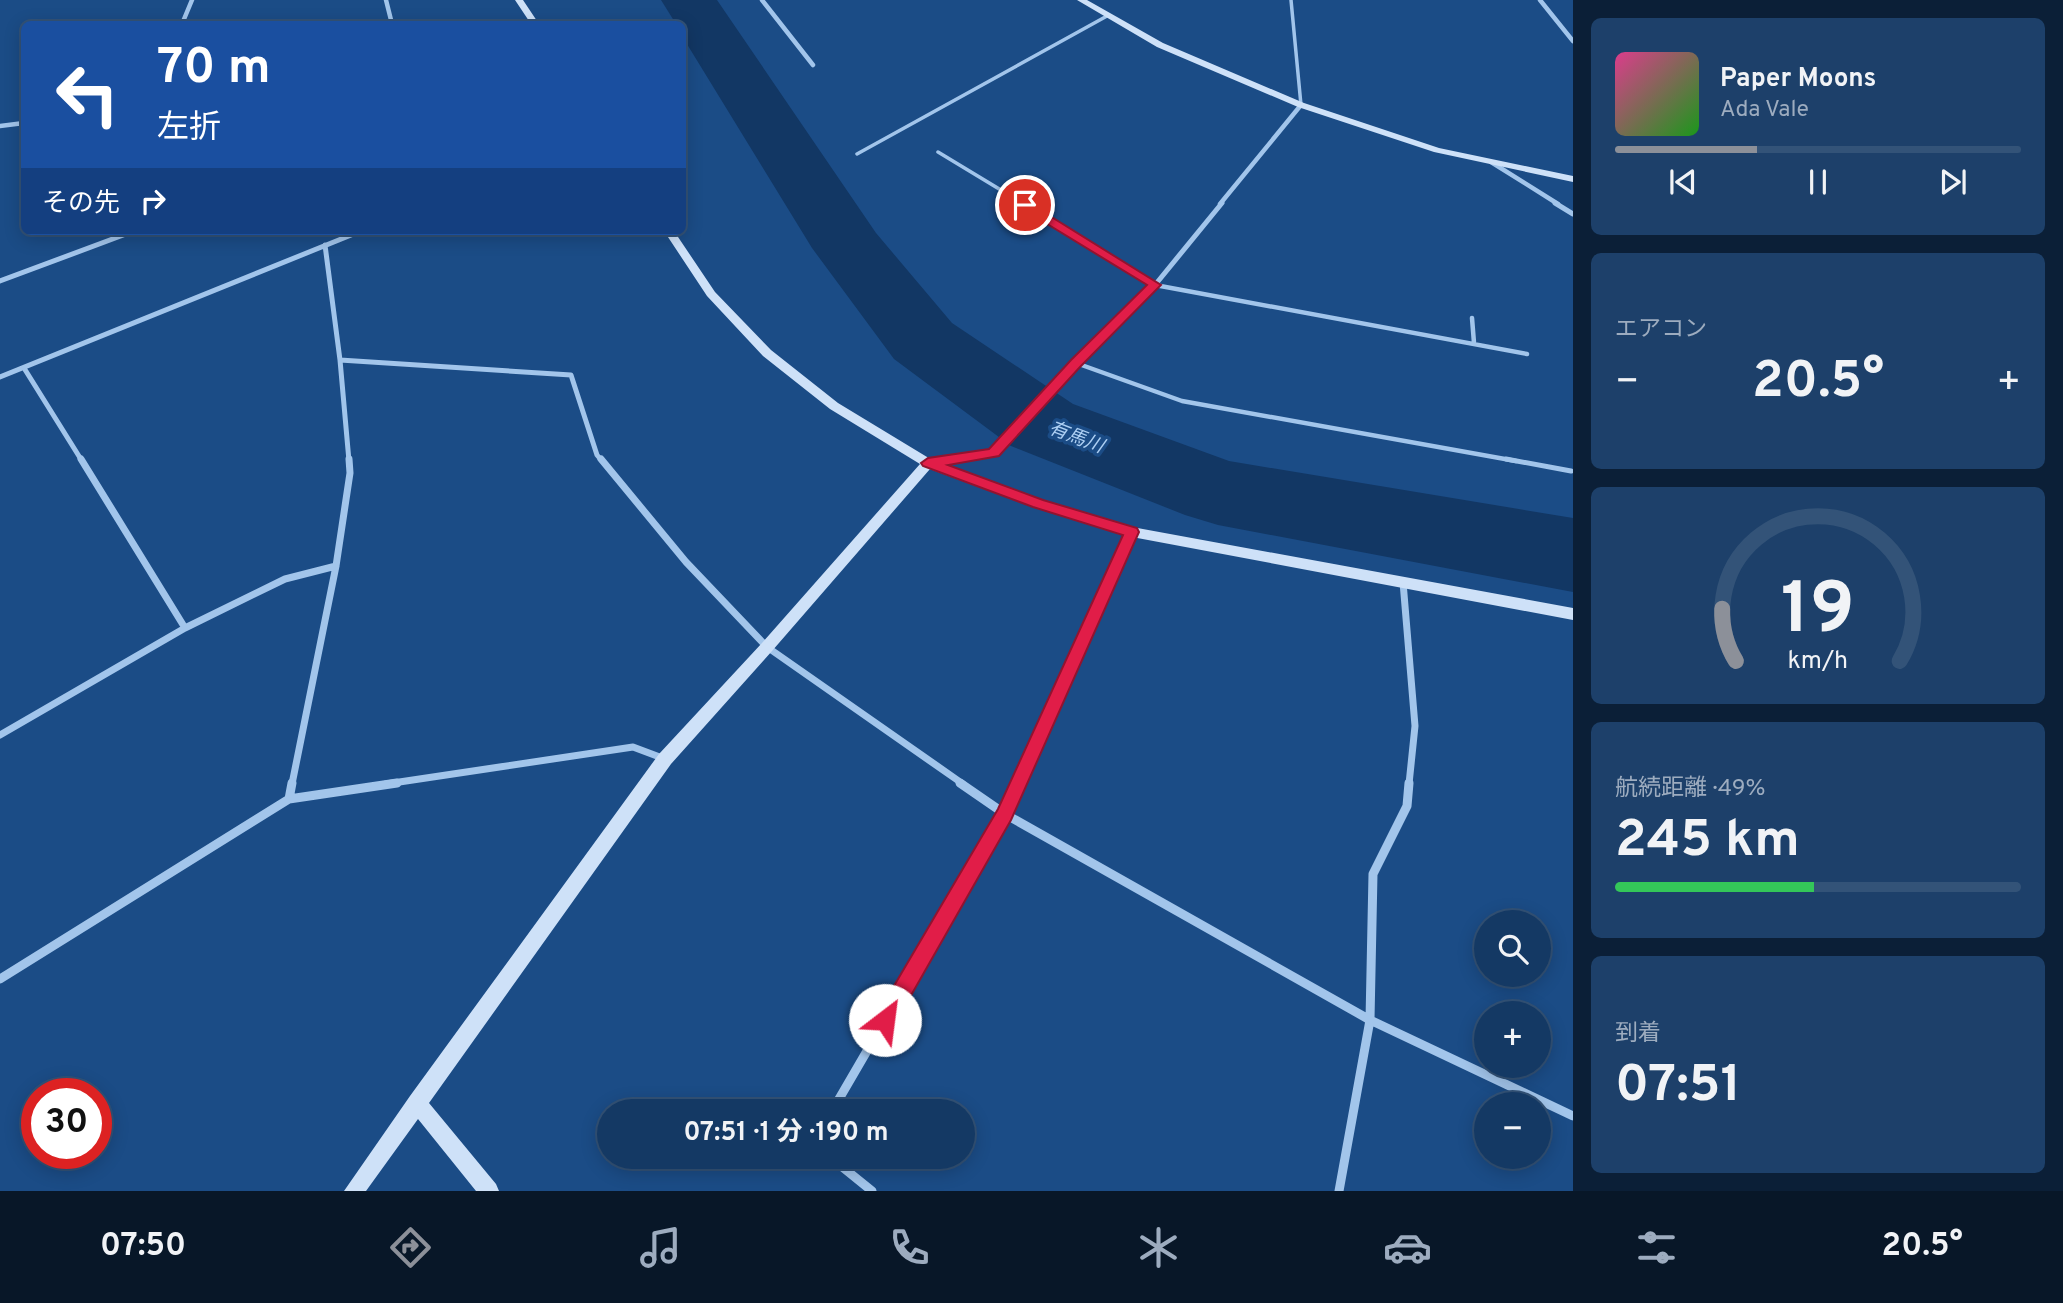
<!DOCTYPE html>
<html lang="ja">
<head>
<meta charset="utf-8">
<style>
	:root { --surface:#143964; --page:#1d406a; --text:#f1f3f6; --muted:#9dacbf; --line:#335378; --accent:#8c9099 }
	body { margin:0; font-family:Overpass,"Noto Sans JP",sans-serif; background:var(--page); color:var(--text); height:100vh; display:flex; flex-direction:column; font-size:26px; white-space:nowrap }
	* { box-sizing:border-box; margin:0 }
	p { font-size:23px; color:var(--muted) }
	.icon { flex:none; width:38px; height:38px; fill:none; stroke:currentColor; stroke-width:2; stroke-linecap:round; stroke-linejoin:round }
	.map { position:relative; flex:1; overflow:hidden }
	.side { display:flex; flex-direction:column; gap:18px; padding:18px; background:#0b1f37; width:490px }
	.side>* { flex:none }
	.guide { position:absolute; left:21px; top:21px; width:665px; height:214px; border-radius:10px; box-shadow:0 4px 18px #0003,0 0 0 2px var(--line); background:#1a4fa0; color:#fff; overflow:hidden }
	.tools { position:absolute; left:1474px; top:910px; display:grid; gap:14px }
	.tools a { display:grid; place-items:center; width:77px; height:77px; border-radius:50%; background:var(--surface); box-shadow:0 4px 18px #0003,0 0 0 2px var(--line); font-size:35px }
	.speed { position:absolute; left:21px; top:1078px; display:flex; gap:14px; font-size:35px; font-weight:700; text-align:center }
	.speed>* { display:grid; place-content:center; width:91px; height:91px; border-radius:50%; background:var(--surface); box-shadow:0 4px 18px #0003,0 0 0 2px var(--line); line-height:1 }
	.speed .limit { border:10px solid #d22; background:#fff; color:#111 }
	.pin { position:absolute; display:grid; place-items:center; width:60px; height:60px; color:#fff; margin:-30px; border:4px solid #fff; border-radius:50%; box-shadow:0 2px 7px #0007 }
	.me { position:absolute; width:77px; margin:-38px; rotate:30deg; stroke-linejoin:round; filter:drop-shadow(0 0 5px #0008) }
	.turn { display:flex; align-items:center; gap:24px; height:147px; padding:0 21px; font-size:32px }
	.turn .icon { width:91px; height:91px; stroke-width:2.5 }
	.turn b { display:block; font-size:49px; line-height:60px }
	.then { display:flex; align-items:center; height:66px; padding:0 21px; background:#0003; gap:14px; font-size:26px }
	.big { font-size:52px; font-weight:700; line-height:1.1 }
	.side .widget { flex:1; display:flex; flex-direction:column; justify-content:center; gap:10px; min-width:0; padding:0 24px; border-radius:10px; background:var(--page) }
	.side .dial { align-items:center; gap:0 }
	.dial svg { height:182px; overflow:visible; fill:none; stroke:var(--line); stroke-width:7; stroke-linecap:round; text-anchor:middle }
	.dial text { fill:var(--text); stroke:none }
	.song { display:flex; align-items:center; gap:21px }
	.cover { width:84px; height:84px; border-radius:10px; background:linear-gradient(135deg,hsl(330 70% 55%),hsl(120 70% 35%)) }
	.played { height:7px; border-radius:4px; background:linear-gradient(90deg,var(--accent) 35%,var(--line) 35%) }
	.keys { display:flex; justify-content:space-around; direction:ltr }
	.heat { display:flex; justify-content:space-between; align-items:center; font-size:38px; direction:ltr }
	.charge { height:10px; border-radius:5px; background:linear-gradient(90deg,#34c759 49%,var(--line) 0) }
	.trip { position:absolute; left:597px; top:1099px; width:378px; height:70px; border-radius:35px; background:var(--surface); box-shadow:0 4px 18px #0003,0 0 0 2px var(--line); font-weight:700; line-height:70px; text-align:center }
	.menu { display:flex; height:112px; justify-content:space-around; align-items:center; background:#081728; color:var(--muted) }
	.menu .icon { width:49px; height:49px }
	.menu .on { color:var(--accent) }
	.menu b { font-size:32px; color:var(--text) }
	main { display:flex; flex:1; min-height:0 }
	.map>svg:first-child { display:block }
</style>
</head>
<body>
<main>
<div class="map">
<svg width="1573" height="1191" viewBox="0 0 1573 1191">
	<rect width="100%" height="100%" fill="#1b4c86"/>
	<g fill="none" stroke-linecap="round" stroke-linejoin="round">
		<path fill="#123764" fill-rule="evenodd" d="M661,0H717L876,233L952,323L1073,404L1229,461L1573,518V592L1218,525L1185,515L1011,446L894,359L812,248L682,36V24H676Z"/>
		<path stroke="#a2c5eb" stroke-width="3.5" d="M1291,0L1301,105
			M938,152L1024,204
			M857,154L1107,16"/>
		<path stroke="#a2c5eb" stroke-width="4.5" d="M1021,203L1155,285L1527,354
			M1472,318L1474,343
			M1076,363L1182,401L1516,461
			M938,461L994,453L1052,392"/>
		<path stroke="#a2c5eb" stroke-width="5" d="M1506,459L1571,471
			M931,462L950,459"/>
		<path stroke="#a2c5eb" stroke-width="4.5" d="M386,0L392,24
			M762,0L813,65
			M1540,0L1573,41
			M182,24L192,0
			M0,126L24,123
			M1491,162L1558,204
			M1220,204L1301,105"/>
		<path stroke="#a2c5eb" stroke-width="5" d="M1555,203L1573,214
			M325,245L340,360L349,461
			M0,281L134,231
			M340,360L571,375L597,455L602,461
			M24,368L82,461
			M0,377L361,231
			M1052,392L1076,363L1155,285L1222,203"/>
		<path stroke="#a2c5eb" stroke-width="7" d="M81,459L185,628
			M601,459L686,562L767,647L963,784
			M1403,582L1415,726L1409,784
			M0,735L185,628L285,579L336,566
			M292,784L336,566L350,473L349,459
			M386,784L633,747L665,759
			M1018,784L1132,532"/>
		<path stroke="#a2c5eb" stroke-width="9" d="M960,783L1005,814L1370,1020L1573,1116
			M289,799L292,783
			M0,979L289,799L397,783
			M832,1111L1005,814L1019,783
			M830,1157L872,1191
			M1339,1191L1370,1020L1373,874L1407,806L1409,783"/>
		<path fill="#cee1f8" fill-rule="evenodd" d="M515,0H523L539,24H531Z
			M1077,0H1087L1163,43L1304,103L1439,148L1573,176V182L1434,152L1298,107L1157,47Z
			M664,231H674L715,292L771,350L838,403L932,460L1042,501L1132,527L1573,608V620L1132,537L1033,507L930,469L772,651L671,764L429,1103L496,1184L499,1191H476L418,1119L366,1191H344L410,1096L659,754L762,643L920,464L830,409L763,356L707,296Z"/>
	</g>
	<path fill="#e11d48" stroke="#92132f" stroke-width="2" d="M1021,203H1029L1161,285L1080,367L999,456L948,465L1043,500L1137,528L1139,532L1011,820L893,1027L885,1030L878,1027L875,1020L878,1013L998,809L1123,535L1033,507L923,466L921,463L928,458L989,449L1071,360L1147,285L1021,208Z"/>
	<g text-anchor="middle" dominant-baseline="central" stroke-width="7" stroke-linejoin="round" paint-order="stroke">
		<g font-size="19" font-style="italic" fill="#adcff3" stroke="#1b4c86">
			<text transform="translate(1076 438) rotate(21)">有馬川</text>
		</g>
	</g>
</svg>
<div class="tools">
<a><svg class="icon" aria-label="search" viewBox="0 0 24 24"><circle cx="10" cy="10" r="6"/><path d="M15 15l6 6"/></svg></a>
<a>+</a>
<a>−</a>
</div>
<div class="speed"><div class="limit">30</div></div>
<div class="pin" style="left:1025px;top:205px;background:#d93025"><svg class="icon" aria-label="arrive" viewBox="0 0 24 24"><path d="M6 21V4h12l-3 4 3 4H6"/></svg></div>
<svg class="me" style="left:885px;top:1020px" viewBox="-20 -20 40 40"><circle r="19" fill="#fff"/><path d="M0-13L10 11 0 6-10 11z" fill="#e11d48"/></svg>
<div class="trip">07:51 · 1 分 · 190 m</div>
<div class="guide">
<div class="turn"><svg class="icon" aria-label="left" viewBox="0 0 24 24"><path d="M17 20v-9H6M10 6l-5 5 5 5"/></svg><div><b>70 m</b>左折</div></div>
<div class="then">その先<svg class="icon" aria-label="right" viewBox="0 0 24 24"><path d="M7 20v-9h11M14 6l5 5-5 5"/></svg></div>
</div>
</div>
<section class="side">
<div class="widget">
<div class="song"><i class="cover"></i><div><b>Paper Moons</b><p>Ada Vale</p></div></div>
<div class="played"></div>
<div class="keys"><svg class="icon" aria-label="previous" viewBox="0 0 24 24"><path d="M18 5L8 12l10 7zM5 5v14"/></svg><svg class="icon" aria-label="pause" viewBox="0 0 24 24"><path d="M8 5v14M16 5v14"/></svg><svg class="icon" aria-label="next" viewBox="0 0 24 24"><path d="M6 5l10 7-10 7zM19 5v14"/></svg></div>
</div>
<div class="widget"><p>エアコン</p>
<div class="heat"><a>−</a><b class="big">20.5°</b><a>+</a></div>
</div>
<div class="widget dial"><svg viewBox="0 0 100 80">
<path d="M14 69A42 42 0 1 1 86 69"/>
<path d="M14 69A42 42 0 0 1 8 46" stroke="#8c9099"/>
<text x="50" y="56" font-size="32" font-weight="700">19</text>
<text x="50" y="72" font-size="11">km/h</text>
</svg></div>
<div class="widget"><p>航続距離 · 49%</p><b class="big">245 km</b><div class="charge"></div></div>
<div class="widget"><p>到着</p><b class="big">07:51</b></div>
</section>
</main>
<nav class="menu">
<b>07:50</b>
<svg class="icon on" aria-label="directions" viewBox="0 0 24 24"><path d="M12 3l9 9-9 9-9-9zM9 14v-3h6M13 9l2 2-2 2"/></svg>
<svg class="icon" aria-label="music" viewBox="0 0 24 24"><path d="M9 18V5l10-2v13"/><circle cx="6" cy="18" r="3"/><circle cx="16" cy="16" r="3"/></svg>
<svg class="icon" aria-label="phone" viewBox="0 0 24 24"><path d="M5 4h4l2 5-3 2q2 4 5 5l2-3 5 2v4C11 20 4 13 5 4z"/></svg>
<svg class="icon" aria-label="climate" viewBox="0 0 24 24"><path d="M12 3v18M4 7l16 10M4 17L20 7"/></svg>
<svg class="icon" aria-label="car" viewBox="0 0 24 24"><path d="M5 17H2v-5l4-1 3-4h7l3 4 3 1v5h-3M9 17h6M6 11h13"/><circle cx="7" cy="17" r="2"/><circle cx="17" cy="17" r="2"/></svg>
<svg class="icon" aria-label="filters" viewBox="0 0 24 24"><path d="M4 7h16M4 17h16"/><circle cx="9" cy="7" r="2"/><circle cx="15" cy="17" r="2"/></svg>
<b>20.5°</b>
</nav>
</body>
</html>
